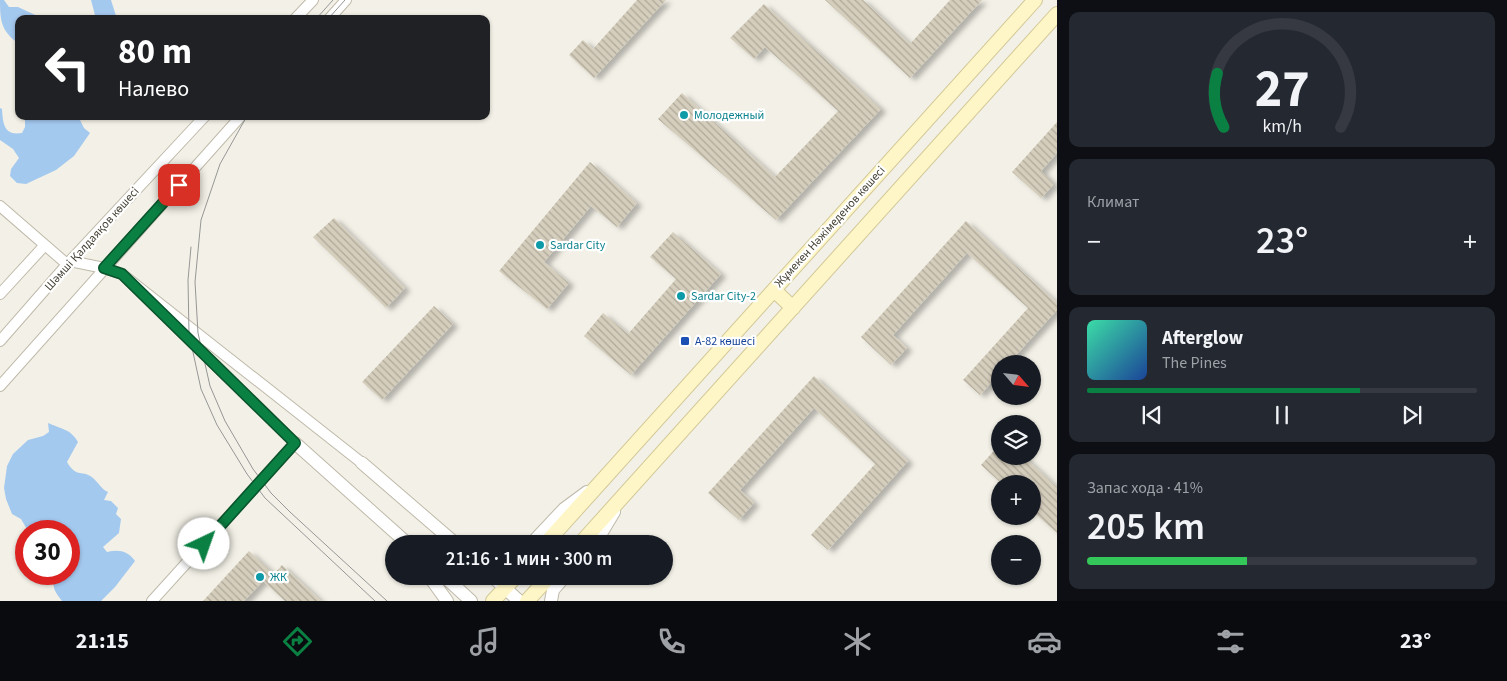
<!DOCTYPE html>
<html lang="ru">
<head>
<meta charset="utf-8">
<style>
	:root { --surface:#171b24; --page:#242831; --text:#f1f3f6; --muted:#9ea1a6; --line:#363941; --accent:#0b8043 }
	body { margin:0; font-family:"Source Sans 3",sans-serif; background:var(--page); color:var(--text); height:100vh; display:flex; flex-direction:column; font-size:19px; white-space:nowrap }
	* { box-sizing:border-box; margin:0 }
	p { font-size:16px; color:var(--muted) }
	.icon { flex:none; width:28px; height:28px; fill:none; stroke:currentColor; stroke-width:2; stroke-linecap:round; stroke-linejoin:round }
	.map { position:relative; flex:1; overflow:hidden }
	.side { display:flex; flex-direction:column; gap:12px; padding:12px; background:#0d0f14; width:450px }
	.side>* { flex:none }
	.guide { position:absolute; left:15px; top:15px; width:475px; height:105px; border-radius:10px; box-shadow:0 1px 4px #0004; background:#202124; color:#fff; overflow:hidden }
	.needle { width:32px; rotate:118deg }
	.tools { position:absolute; left:991px; top:355px; display:grid; gap:10px }
	.tools a { display:grid; place-items:center; width:50px; height:50px; border-radius:50%; background:var(--surface); box-shadow:0 1px 4px #0004; font-size:25px }
	.speed { position:absolute; left:15px; top:520px; display:flex; gap:10px; font-size:25px; font-weight:700; text-align:center }
	.speed>* { display:grid; place-content:center; width:65px; height:65px; border-radius:50%; background:var(--surface); box-shadow:0 1px 4px #0004; line-height:1 }
	.speed .limit { border:8px solid #d22; background:#fff; color:#111 }
	.pin { position:absolute; display:grid; place-items:center; width:42px; height:42px; color:#fff; margin:-21px; border-radius:10px; box-shadow:0 2px 8px #0006 }
	.me { position:absolute; width:55px; margin:-28px; rotate:42deg; stroke-linejoin:round; filter:drop-shadow(0 0 4px #0008) }
	.turn { display:flex; align-items:center; gap:18px; height:105px; padding:0 20px; font-size:22px }
	.turn .icon { width:65px; height:65px; stroke-width:2.5 }
	.turn b { display:block; font-size:35px; line-height:42px }
	.big { font-size:38px; font-weight:600; line-height:1.1 }
	.side .tile { flex:1; display:flex; flex-direction:column; justify-content:center; gap:8px; min-width:0; padding:0 18px; border-radius:10px; background:var(--page) }
	.side .dial { align-items:center; gap:0 }
	.dial svg { height:130px; overflow:visible; fill:none; stroke:var(--line); stroke-width:7; stroke-linecap:round; text-anchor:middle }
	.dial text { fill:var(--text); stroke:none }
	.song { display:flex; align-items:center; gap:15px }
	.cover { width:60px; height:60px; border-radius:8px; background:linear-gradient(135deg,hsl(160 70% 55%),hsl(220 70% 35%)) }
	.played { height:5px; border-radius:2px; background:linear-gradient(90deg,var(--accent) 70%,var(--line) 70%) }
	.keys { display:flex; justify-content:space-around; direction:ltr }
	.heat { display:flex; justify-content:space-between; align-items:center; font-size:28px; direction:ltr }
	.charge { height:8px; border-radius:4px; background:linear-gradient(90deg,#34c759 41%,var(--line) 0) }
	.trip { position:absolute; left:385px; top:535px; width:288px; height:50px; border-radius:25px; background:var(--surface); box-shadow:0 1px 4px #0004; font-weight:600; line-height:50px; text-align:center }
	.tab-bar { display:flex; height:80px; justify-content:space-around; align-items:center; background:#090b0e; color:var(--muted) }
	.tab-bar .icon { width:35px; height:35px }
	.tab-bar .current { color:var(--accent) }
	.tab-bar b { font-size:22px; color:var(--text) }
	main { display:flex; flex:1; min-height:0 }
	.map>svg:first-child { display:block }
</style>
</head>
<body>
<main>
<div class="map">
<svg width="1057" height="601" viewBox="0 0 1057 601">
	<defs>
		<pattern id="building-back-hatch" width="6" height="6" patternUnits="userSpaceOnUse" patternTransform="scale(1.25)"><rect width="6" height="6" fill="#d5cebd"/><path d="M-1 5l2 2M0 0l6 6M5-1l2 2" fill="none" stroke="#afa99a"/></pattern>
		<filter id="shadow"><feDropShadow dx="5.5" dy="3" stdDeviation="2.5" flood-color="#0004"/></filter>
	</defs>
	<rect width="100%" height="100%" fill="#f3f1e7"/>
	<path fill="#a4c9ef" d="M0,0H4L9,7H18L44,19H19V44C1,31 0,21 0,0Z
		M91,0H111L117,19H96Z
		M0,108L2,109C3,124 4,136 22,133L25,127V116H78L84,128L90,133L74,156L56,170L26,184L17,183L10,176L11,169L19,158L13,149L0,140Z
		M48,423C61,429 71,429 78,442L67,462C77,479 83,469 93,478C99,483 101,489 108,492L104,500L111,501L118,508L116,514L121,519L119,533L103,547L107,552C119,549 128,551 135,561L115,587L101,601H62C54,591 51,586 56,574H69C69,570 68,565 69,561C72,547 84,546 69,531H28L21,519L12,514L6,499L4,488L7,466L13,454L28,440L43,436L49,432Z"/>
	<path fill="url(#building-back-hatch)" filter="url(#shadow)" d="M637,0H666L594,78L569,55L583,40L593,49Z
		M825,0H863L910,44L950,0H982L910,78Z
		M764,4L881,109L776,220L658,119L682,93L775,177L838,111L765,47L754,59L730,38Z
		M1057,122V153L1041,171L1054,184L1041,198L1012,172Z
		M590,162L637,203L617,227L591,206L544,262L569,283L547,309L499,271Z
		M334,218L405,288L386,308L313,237Z
		M966,221L1057,303V310L1008,364H1000V373L980,395L963,380L1028,308L967,253L893,335L907,348L891,365L861,337Z
		M673,232L721,274L631,375L584,336L603,313L628,334L676,279L650,257Z
		M434,306L453,324L382,400L362,382Z
		M814,376L908,461L828,550L811,535L875,464L814,408L740,490L754,503L739,520L708,493Z
		M1000,444V456H1023L1057,487V533L1032,511V484H1002L981,465Z
		M249,551L274,574L282,565L321,601H285L263,581L244,601H203Z"/>
	<g fill="none" stroke-linecap="round" stroke-linejoin="round">
		<defs>
			<path id="minor" d="M295,19L313,0
				M329,19L346,0
				M0,206L68,265
				M70,261L104,268L122,274
				M0,294L45,245
				M0,341L70,261L205,116
				M0,386L241,116
				M152,601L295,443L122,274L362,463"/>
			<path id="tertiary" d="M295,443L408,544
				M362,463L456,544
				M531,544L564,509L587,492
				M593,544L599,537L614,512
				M429,576L447,601
				M444,576L471,601
				M492,576L519,601
				M551,601L553,590L565,576"/>
			<path id="secondary" d="M774,290L793,308
				M545,544L1035,0
				M580,544L1057,14
				M493,601L516,576
				M527,601L550,576"/>
		</defs>
		<use href="#minor" stroke="#bfb9aa" stroke-width="12"/>
		<use href="#tertiary" stroke="#bfb9aa" stroke-width="14"/>
		<use href="#secondary" stroke="#d3c898" stroke-width="16"/>
		<use href="#minor" stroke="#fff" stroke-width="10"/>
		<use href="#tertiary" stroke="#fff" stroke-width="12"/>
		<use href="#secondary" stroke="#fef6c7" stroke-width="14"/>
		<path stroke="#969696" stroke-width="1" d="M316,19L333,0
			M328,19L345,0
			M247,116L220,164L201,220L195,282L198,333L210,386L225,421L253,469L271,493L290,512L387,601
			M191,247L188,280L189,334L201,389L217,425L247,474L265,498L375,601"/>
	</g>
	<g fill="none" stroke-linecap="round" stroke-linejoin="round">
		<defs>
			<path id="route" d="M179,185L104,268L122,274L295,443L204,544"/>
		</defs>
		<use href="#route" stroke="#07532c" stroke-width="12"/>
		<use href="#route" stroke="#0b8043" stroke-width="9"/>
	</g>
	<g fill="#0f9aa8" stroke="#fff" stroke-width="2">
		<circle cx="684" cy="115" r="5"/>
		<circle cx="540" cy="245" r="5"/>
		<circle cx="681" cy="296" r="5"/>
		<circle cx="260" cy="577" r="5"/>
	</g>
	<rect fill="#1a4fb4" stroke="#fff" stroke-width="2" x="680" y="336" width="10" height="10" rx="2.5"/>
	<g text-anchor="middle" dominant-baseline="central" stroke-width="4.5" stroke-linejoin="round" paint-order="stroke">
		<g font-size="12" fill="#0d838f" stroke="#fff" text-anchor="start">
			<text x="694" y="115">Молодежный</text>
			<text x="550" y="245">Sardar City</text>
			<text x="691" y="296">Sardar City-2</text>
			<text x="270" y="577">ЖК</text>
		</g>
		<g font-size="12" fill="#464236" stroke="#fff">
			<text transform="translate(830 227) rotate(-48)">Жұмекен Нәжімеденов көшесі</text>
			<text transform="translate(92 239) rotate(-48)">Шәмші Қалдаяқов көшесі</text>
		</g>
		<g font-size="12" fill="#164399" stroke="#fff" text-anchor="start">
			<text x="695" y="341">A-82 көшесі</text>
		</g>
	</g>
</svg>
<div class="tools">
<a><svg class="needle" viewBox="-14 -14 28 28"><path d="M0-13l5 13h-10z" fill="#e53935"/><path d="M0 13l5-13h-10z" fill="#9ea1a6"/></svg></a>
<a><svg class="icon" aria-label="layers" viewBox="0 0 24 24"><path d="M12 4l9 5-9 5-9-5zM3 14l9 5 9-5"/></svg></a>
<a>+</a>
<a>−</a>
</div>
<div class="speed"><div class="limit">30</div></div>
<div class="pin" style="left:179px;top:185px;background:#d93025"><svg class="icon" aria-label="arrive" viewBox="0 0 24 24"><path d="M6 21V4h12l-3 4 3 4H6"/></svg></div>
<svg class="me" style="left:204px;top:544px" viewBox="-20 -20 40 40"><circle r="19" fill="#fff"/><path d="M0-13L10 11 0 6-10 11z" fill="#0b8043"/></svg>
<div class="trip">21:16 · 1 мин · 300 m</div>
<div class="guide">
<div class="turn"><svg class="icon" aria-label="left" viewBox="0 0 24 24"><path d="M17 20v-9H6M10 6l-5 5 5 5"/></svg><div><b>80 m</b>Налево</div></div>
</div>
</div>
<section class="side">
<div class="tile dial"><svg viewBox="0 0 100 80">
<path d="M14 69A42 42 0 1 1 86 69"/>
<path d="M14 69A42 42 0 0 1 10 36" stroke="#0b8043"/>
<text x="50" y="56" font-size="32" font-weight="700">27</text>
<text x="50" y="72" font-size="11">km/h</text>
</svg></div>
<div class="tile"><p>Климат</p>
<div class="heat"><a>−</a><b class="big">23°</b><a>+</a></div>
</div>
<div class="tile">
<div class="song"><i class="cover"></i><div><b>Afterglow</b><p>The Pines</p></div></div>
<div class="played"></div>
<div class="keys"><svg class="icon" aria-label="previous" viewBox="0 0 24 24"><path d="M18 5L8 12l10 7zM5 5v14"/></svg><svg class="icon" aria-label="pause" viewBox="0 0 24 24"><path d="M8 5v14M16 5v14"/></svg><svg class="icon" aria-label="next" viewBox="0 0 24 24"><path d="M6 5l10 7-10 7zM19 5v14"/></svg></div>
</div>
<div class="tile"><p>Запас хода · 41%</p><b class="big">205 km</b><div class="charge"></div></div>
</section>
</main>
<nav class="tab-bar">
<b>21:15</b>
<svg class="icon current" aria-label="directions" viewBox="0 0 24 24"><path d="M12 3l9 9-9 9-9-9zM9 14v-3h6M13 9l2 2-2 2"/></svg>
<svg class="icon" aria-label="music" viewBox="0 0 24 24"><path d="M9 18V5l10-2v13"/><circle cx="6" cy="18" r="3"/><circle cx="16" cy="16" r="3"/></svg>
<svg class="icon" aria-label="phone" viewBox="0 0 24 24"><path d="M5 4h4l2 5-3 2q2 4 5 5l2-3 5 2v4C11 20 4 13 5 4z"/></svg>
<svg class="icon" aria-label="climate" viewBox="0 0 24 24"><path d="M12 3v18M4 7l16 10M4 17L20 7"/></svg>
<svg class="icon" aria-label="car" viewBox="0 0 24 24"><path d="M5 17H2v-5l4-1 3-4h7l3 4 3 1v5h-3M9 17h6M6 11h13"/><circle cx="7" cy="17" r="2"/><circle cx="17" cy="17" r="2"/></svg>
<svg class="icon" aria-label="filters" viewBox="0 0 24 24"><path d="M4 7h16M4 17h16"/><circle cx="9" cy="7" r="2"/><circle cx="15" cy="17" r="2"/></svg>
<b>23°</b>
</nav>
</body>
</html>
